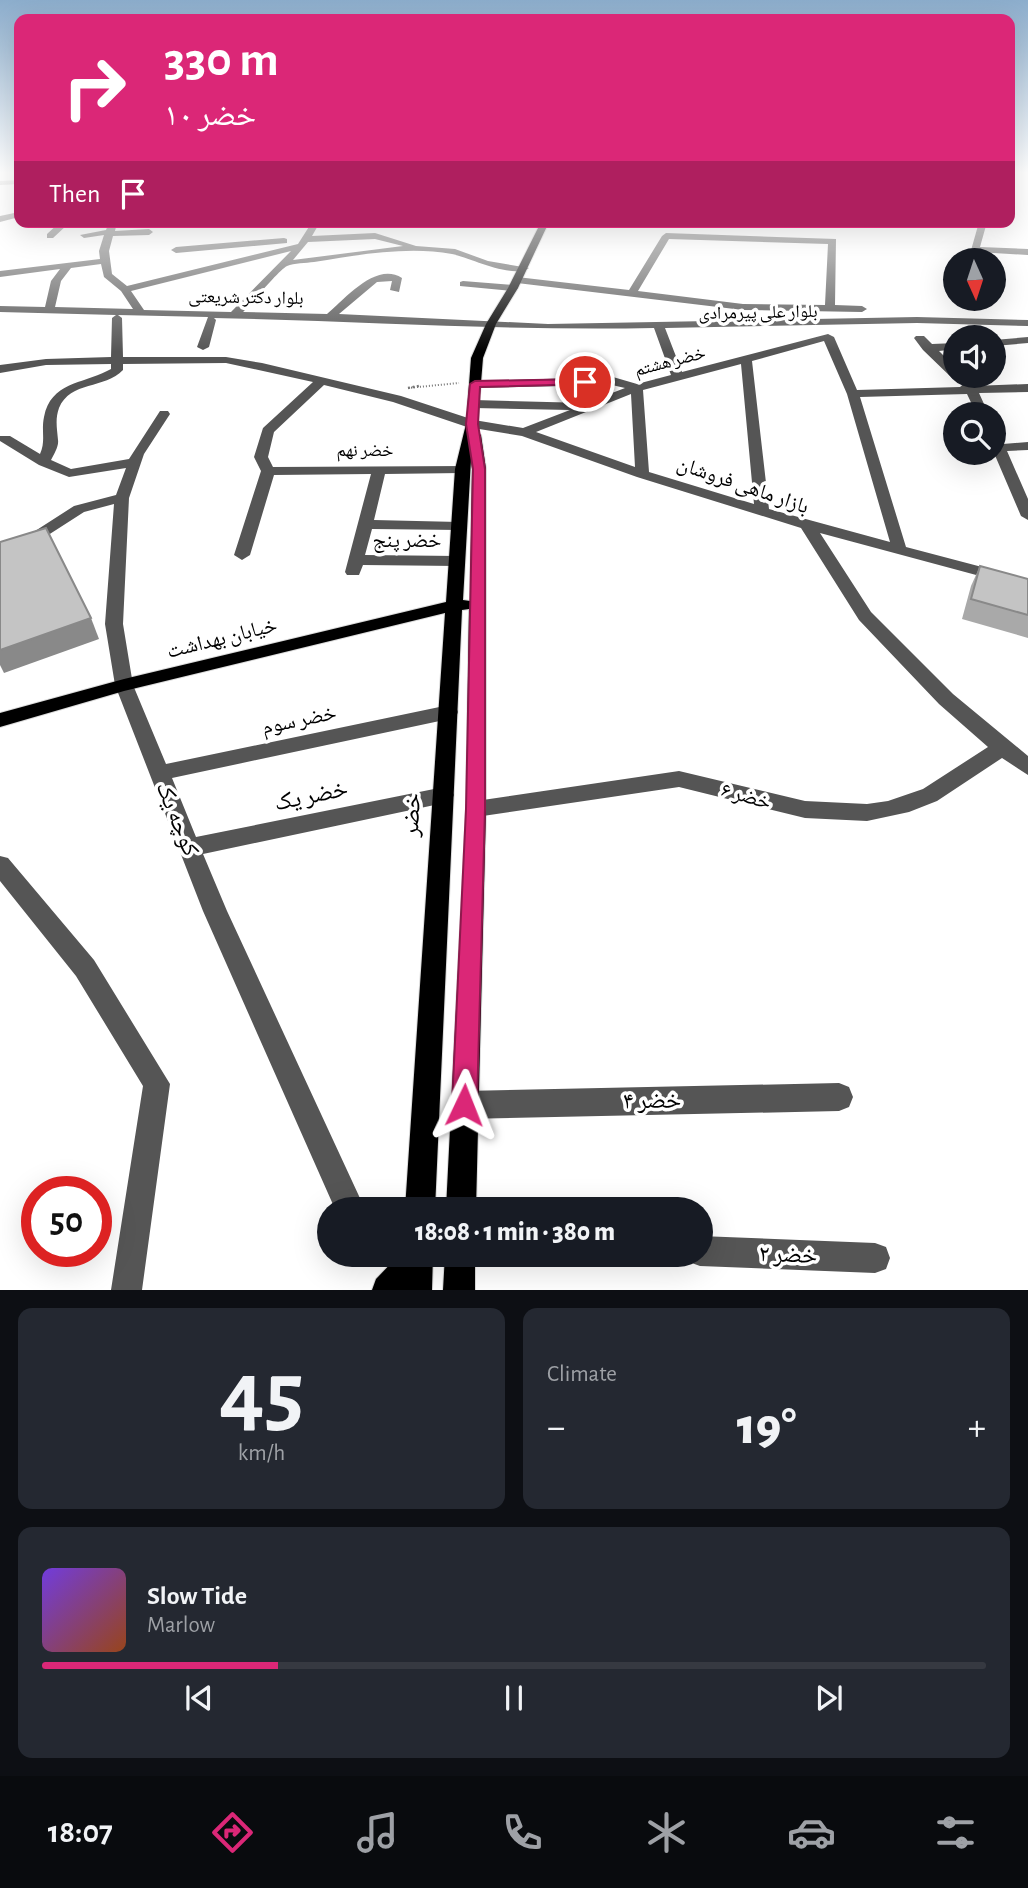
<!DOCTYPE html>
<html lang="en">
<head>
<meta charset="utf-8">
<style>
	:root { --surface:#171b24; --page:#242831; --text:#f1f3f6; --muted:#9ea1a6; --line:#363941; --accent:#db2777 }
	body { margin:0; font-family:"Alegreya Sans","Noto Naskh Arabic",sans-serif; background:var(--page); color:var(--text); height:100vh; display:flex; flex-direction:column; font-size:26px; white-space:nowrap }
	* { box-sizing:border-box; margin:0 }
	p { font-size:23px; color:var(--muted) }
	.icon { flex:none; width:38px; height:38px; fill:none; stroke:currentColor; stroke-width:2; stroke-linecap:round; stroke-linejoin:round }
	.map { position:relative; height:1290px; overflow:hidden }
	.details { display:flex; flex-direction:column; gap:18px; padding:18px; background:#0d0f14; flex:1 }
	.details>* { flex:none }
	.guide { position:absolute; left:14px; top:14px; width:1001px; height:214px; border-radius:14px; box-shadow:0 7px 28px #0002; background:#db2777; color:#fff; overflow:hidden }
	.needle { width:46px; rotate:177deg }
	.buttons { position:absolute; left:943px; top:248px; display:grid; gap:14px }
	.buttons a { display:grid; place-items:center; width:63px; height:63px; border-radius:50%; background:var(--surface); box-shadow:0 7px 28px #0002; font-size:35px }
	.speed { position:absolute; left:21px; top:1176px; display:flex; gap:14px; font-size:35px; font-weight:700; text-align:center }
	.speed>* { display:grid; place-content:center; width:91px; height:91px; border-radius:50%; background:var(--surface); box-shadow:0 7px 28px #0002; line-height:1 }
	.speed .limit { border:10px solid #d22; background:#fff; color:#111 }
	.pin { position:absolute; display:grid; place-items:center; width:60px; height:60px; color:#fff; margin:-30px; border:4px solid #fff; border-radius:50%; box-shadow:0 2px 7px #0007 }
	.me { position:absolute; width:77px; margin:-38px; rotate:2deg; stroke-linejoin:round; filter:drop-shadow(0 0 5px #0008) }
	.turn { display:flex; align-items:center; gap:24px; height:147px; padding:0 35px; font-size:32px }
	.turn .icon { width:91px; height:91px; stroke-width:2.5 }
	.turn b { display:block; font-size:49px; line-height:60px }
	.then { display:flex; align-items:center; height:66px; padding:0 35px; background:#0003; gap:14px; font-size:26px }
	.big { font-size:52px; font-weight:800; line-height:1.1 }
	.details .card { flex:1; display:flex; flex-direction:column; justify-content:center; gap:10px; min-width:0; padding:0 24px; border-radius:14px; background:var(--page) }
	.details .dial { align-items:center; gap:0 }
	.dial b { font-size:91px; line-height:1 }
	.song { display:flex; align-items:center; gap:21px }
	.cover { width:84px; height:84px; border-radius:10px; background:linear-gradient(135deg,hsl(260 70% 55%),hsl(20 70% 35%)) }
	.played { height:7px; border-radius:4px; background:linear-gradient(90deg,var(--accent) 25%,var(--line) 25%) }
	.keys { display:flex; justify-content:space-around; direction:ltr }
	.heat { display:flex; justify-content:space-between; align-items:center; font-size:38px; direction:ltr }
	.details .tiles { flex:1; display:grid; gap:18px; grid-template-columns:1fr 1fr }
	.card:last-child { grid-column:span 2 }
	.trip { position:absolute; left:317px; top:1197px; width:396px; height:70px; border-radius:35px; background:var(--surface); box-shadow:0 7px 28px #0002; font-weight:800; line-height:70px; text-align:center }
	.tabs { display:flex; height:112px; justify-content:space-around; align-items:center; background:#090b0e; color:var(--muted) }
	.tabs .icon { width:49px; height:49px }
	.tabs .selected { color:var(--accent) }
	.tabs b { font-size:32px; color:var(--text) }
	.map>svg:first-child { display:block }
</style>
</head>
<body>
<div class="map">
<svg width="1028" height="1290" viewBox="0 0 1028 1290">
	<rect width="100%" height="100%" fill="#fff"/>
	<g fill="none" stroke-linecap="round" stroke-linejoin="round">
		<defs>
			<path id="major" d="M541,222H549L518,288L496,324L483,358L477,432L481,435L486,469V809L476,1209H446L466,809L469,609L462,610L435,1209H405L445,613L124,691L0,727V713L124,679L446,602L455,469L466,424L471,358L486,324L508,288ZM471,460L472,469L470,601L463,600Z
				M399,1255H433L432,1290H372L376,1279Z
				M445,1255H475V1290H443Z"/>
		</defs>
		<use href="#major" stroke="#dbdbdb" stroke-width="2"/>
		<path stroke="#777" stroke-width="2" stroke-dasharray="1 2" stroke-linecap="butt" d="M408,388L459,383"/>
		<path stroke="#777" stroke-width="2.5" stroke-dasharray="2 2.5" stroke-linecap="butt" d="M408,388L419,386"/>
		<path fill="#555" fill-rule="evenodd" d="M19,180V184L0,185V181Z
			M19,212V217L0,222V216Z
			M60,222H74L67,225L53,238H47V234Z
			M109,222H117L115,231L149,229L153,232L149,235L113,236L109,251L112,274L127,286L298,244L312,222H320L312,236L375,233L416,246L455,249L488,261L529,268C511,279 471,258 452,254C407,246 358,255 314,262C306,263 294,263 287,266C278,271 252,303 243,312L327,314C345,299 376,261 402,278L399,292L390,290L392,281L377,282L339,314L548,324L917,317L1028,320V326L917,323L665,328L682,372L828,334L834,337L857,390L960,387L966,382L973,386L1028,384V392L979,393L989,415H977L967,394L860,397L906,547L1028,579V589L820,533L871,612L953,694L1028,756V775L1002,758L937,801L909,812L867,821L805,818L679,787L476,817L469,815L466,809L469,803L476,801L679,771L805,801L867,804L888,801L923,789L988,747L939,704L859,620L801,528L637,477L522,436L467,427L393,402L324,385L274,432L268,457L273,467L467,466L469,469L462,473L385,474L374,520L459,522L466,526L459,530L372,529L365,555L457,556L465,561L457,566L363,565L359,575H347L345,572L371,474L274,475L250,555L242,560L234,555L261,471L254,457L263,428L313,382L226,363L123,364V370C105,389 70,381 59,408C55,419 57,428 58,440C59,446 54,454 51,460L71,469L129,459L160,411H168L170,414L144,454L129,498L123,624L133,685L166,764L449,705L456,707L458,712L456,717L449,719L172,778L196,837L444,787L451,789L454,795L451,801L444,803L203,854L227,911L365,1209H335L203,911L115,685L105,624L114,504L84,512L28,548L0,558V548L18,542L74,506L116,495L126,468L69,477L39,465L0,441V436H10L40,454C46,441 41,431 44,417C51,382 82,384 107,371L111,369V364L46,365L0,373V365L46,359L111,357L112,318L116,315L0,312V306L45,307L51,281L60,269L0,277V271L100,259L99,251L104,235L84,238L80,235L106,230ZM375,239L403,246L293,260L308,242ZM291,251L231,312L144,310L131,291ZM101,264L104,277L121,291L133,309L55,307L61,281L71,268ZM118,315L208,317L197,347L203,350L209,347L216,320L214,318C360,321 507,331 654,328L671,375L637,384L613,377L471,381V387L475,388L612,385L625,388L586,403L474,400L468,404L474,408L570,410L523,428L474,420L401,396L262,363L226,357H123L122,318ZM824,341L847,394L890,542L769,509L752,361ZM741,364L754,504L649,472L643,390ZM631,394L635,467L536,432Z
			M186,222H194L189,228L185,225Z
			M228,222H236V224L232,227Z
			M979,222H987L980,247L1028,249V255L978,252L974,261H968Z
			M666,233L836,239L835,305L862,306L867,309L862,312L743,310L517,283L512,280L517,277L629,290L662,236ZM669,239L828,244L825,305L743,304L638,291Z
			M284,238L287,239V243L176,253L171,250L176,247Z
			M463,281L513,285L518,288L513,291L460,286V282Z
			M979,299H989L990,302L985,305Z
			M916,336H924L932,344L956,343V349L939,351L956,368V376L960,378H952L923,350L914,338Z
			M1028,337V343L994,346V340Z
			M994,434L999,435L1003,444L1028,442V450L1007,451L1028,499V520L1021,516L994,453Z
			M0,856L8,858L94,960L170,1084L142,1290H111L143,1086L76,976L0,881Z
			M839,1083L849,1087L853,1097L849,1107L839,1111L464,1119L454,1115L450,1105L454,1095L464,1091Z
			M700,1236L875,1243L886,1247L890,1258L886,1269L875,1273L700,1266L689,1262L686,1255H700Z"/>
		<use href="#major" fill="#000" fill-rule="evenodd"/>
	</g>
	<path fill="#a9a9a9" d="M980,566L1028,579V638L962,619L971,586Z"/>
	<path fill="#898989" d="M91,618L99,639L4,673L0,665V650Z"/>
	<path fill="#c4c4c4" stroke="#898989" stroke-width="2" d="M46,528L91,618L0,650V542Z
		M980,566L1028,579V615L971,599Z"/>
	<linearGradient id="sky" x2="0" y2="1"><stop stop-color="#8cadcc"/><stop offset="0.49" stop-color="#fff"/><stop offset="1" stop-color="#fff" stop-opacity="0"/></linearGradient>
	<rect width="1028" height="352" fill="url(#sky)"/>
	<path fill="#db2777" stroke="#8e194d" stroke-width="2" d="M585,379L591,382L589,384L480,387L478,424L485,469V809L477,1105L473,1114L464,1118L456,1114L452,1105L466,809L473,469L466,424L470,384L475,381Z"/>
	<g text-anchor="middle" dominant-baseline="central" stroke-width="7" stroke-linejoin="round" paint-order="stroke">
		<g font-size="18" fill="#000" stroke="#fff">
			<text transform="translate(246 298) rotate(1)">بلوار دکتر شریعتی</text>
			<text transform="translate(758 313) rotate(-1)">بلوار علی پیرمرادی</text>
			<text transform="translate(670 362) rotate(-15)">خضر هشتم</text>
			<text x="365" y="451">خضر نهم</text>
		</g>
		<g font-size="21" fill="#000" stroke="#fff">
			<text transform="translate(743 485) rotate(19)">بازار ماهی فروشان</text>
			<text x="407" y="540">خضر پنج</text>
			<text transform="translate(222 638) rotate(-14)">خیابان بهداشت</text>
			<text transform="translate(299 720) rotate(-12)">خضر سوم</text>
			<text transform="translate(746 796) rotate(16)">خضر ۶</text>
		</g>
		<g font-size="24" fill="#000" stroke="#fff">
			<text transform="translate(311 796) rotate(-12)">خضر یک</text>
			<text transform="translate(412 815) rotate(-87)">خضر</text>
			<text transform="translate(177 819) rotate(68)">کوچه یک</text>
			<text transform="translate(652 1101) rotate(-1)">خضر ۴</text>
			<text transform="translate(788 1255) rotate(2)">خضر ۲</text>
		</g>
	</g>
</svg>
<div class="buttons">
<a><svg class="needle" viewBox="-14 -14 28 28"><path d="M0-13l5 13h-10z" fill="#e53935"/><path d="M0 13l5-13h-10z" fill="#9ea1a6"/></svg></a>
<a><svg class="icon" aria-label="sound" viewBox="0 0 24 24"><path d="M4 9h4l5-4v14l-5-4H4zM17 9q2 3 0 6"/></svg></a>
<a><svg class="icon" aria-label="search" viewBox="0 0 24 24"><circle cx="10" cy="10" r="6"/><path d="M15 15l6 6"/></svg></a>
</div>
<div class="speed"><div class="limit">50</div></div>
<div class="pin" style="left:585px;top:382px;background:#d93025"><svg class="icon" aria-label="arrive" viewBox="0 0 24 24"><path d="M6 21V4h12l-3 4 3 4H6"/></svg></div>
<svg class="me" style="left:464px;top:1105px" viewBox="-20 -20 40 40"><path d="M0-17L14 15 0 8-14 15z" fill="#db2777" stroke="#fff" stroke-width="4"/></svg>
<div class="trip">18:08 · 1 min · 380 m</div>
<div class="guide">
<div class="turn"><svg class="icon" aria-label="right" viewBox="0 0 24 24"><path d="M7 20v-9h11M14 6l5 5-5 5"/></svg><div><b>330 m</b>خضر ۱۰</div></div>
<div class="then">Then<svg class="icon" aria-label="arrive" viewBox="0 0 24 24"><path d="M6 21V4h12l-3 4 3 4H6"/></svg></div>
</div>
</div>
<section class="details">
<div class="tiles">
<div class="card dial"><b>45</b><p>km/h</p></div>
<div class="card"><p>Climate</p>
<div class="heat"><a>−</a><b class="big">19°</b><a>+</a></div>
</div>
<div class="card">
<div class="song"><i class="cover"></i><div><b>Slow Tide</b><p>Marlow</p></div></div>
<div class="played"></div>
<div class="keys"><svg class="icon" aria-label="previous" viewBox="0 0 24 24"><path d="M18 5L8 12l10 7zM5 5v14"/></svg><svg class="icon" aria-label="pause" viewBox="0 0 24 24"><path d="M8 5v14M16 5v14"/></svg><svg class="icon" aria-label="next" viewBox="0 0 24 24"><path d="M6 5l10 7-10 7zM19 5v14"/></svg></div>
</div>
</div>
</section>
<nav class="tabs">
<b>18:07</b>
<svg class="icon selected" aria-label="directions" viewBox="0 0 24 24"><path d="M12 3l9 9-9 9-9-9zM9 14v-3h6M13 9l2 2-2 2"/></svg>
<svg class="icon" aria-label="music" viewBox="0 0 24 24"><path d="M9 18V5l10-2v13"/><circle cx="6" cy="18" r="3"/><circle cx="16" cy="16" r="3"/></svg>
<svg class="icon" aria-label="phone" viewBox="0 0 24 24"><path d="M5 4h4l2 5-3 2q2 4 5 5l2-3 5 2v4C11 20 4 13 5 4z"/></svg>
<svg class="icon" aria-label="climate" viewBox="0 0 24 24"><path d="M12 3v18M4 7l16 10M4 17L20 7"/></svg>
<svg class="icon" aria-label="car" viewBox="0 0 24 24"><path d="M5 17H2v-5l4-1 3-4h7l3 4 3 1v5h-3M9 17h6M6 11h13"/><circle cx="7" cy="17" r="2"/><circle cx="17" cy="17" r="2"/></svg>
<svg class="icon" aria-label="filters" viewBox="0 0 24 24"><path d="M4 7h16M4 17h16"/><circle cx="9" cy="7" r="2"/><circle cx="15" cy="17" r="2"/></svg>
</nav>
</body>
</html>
